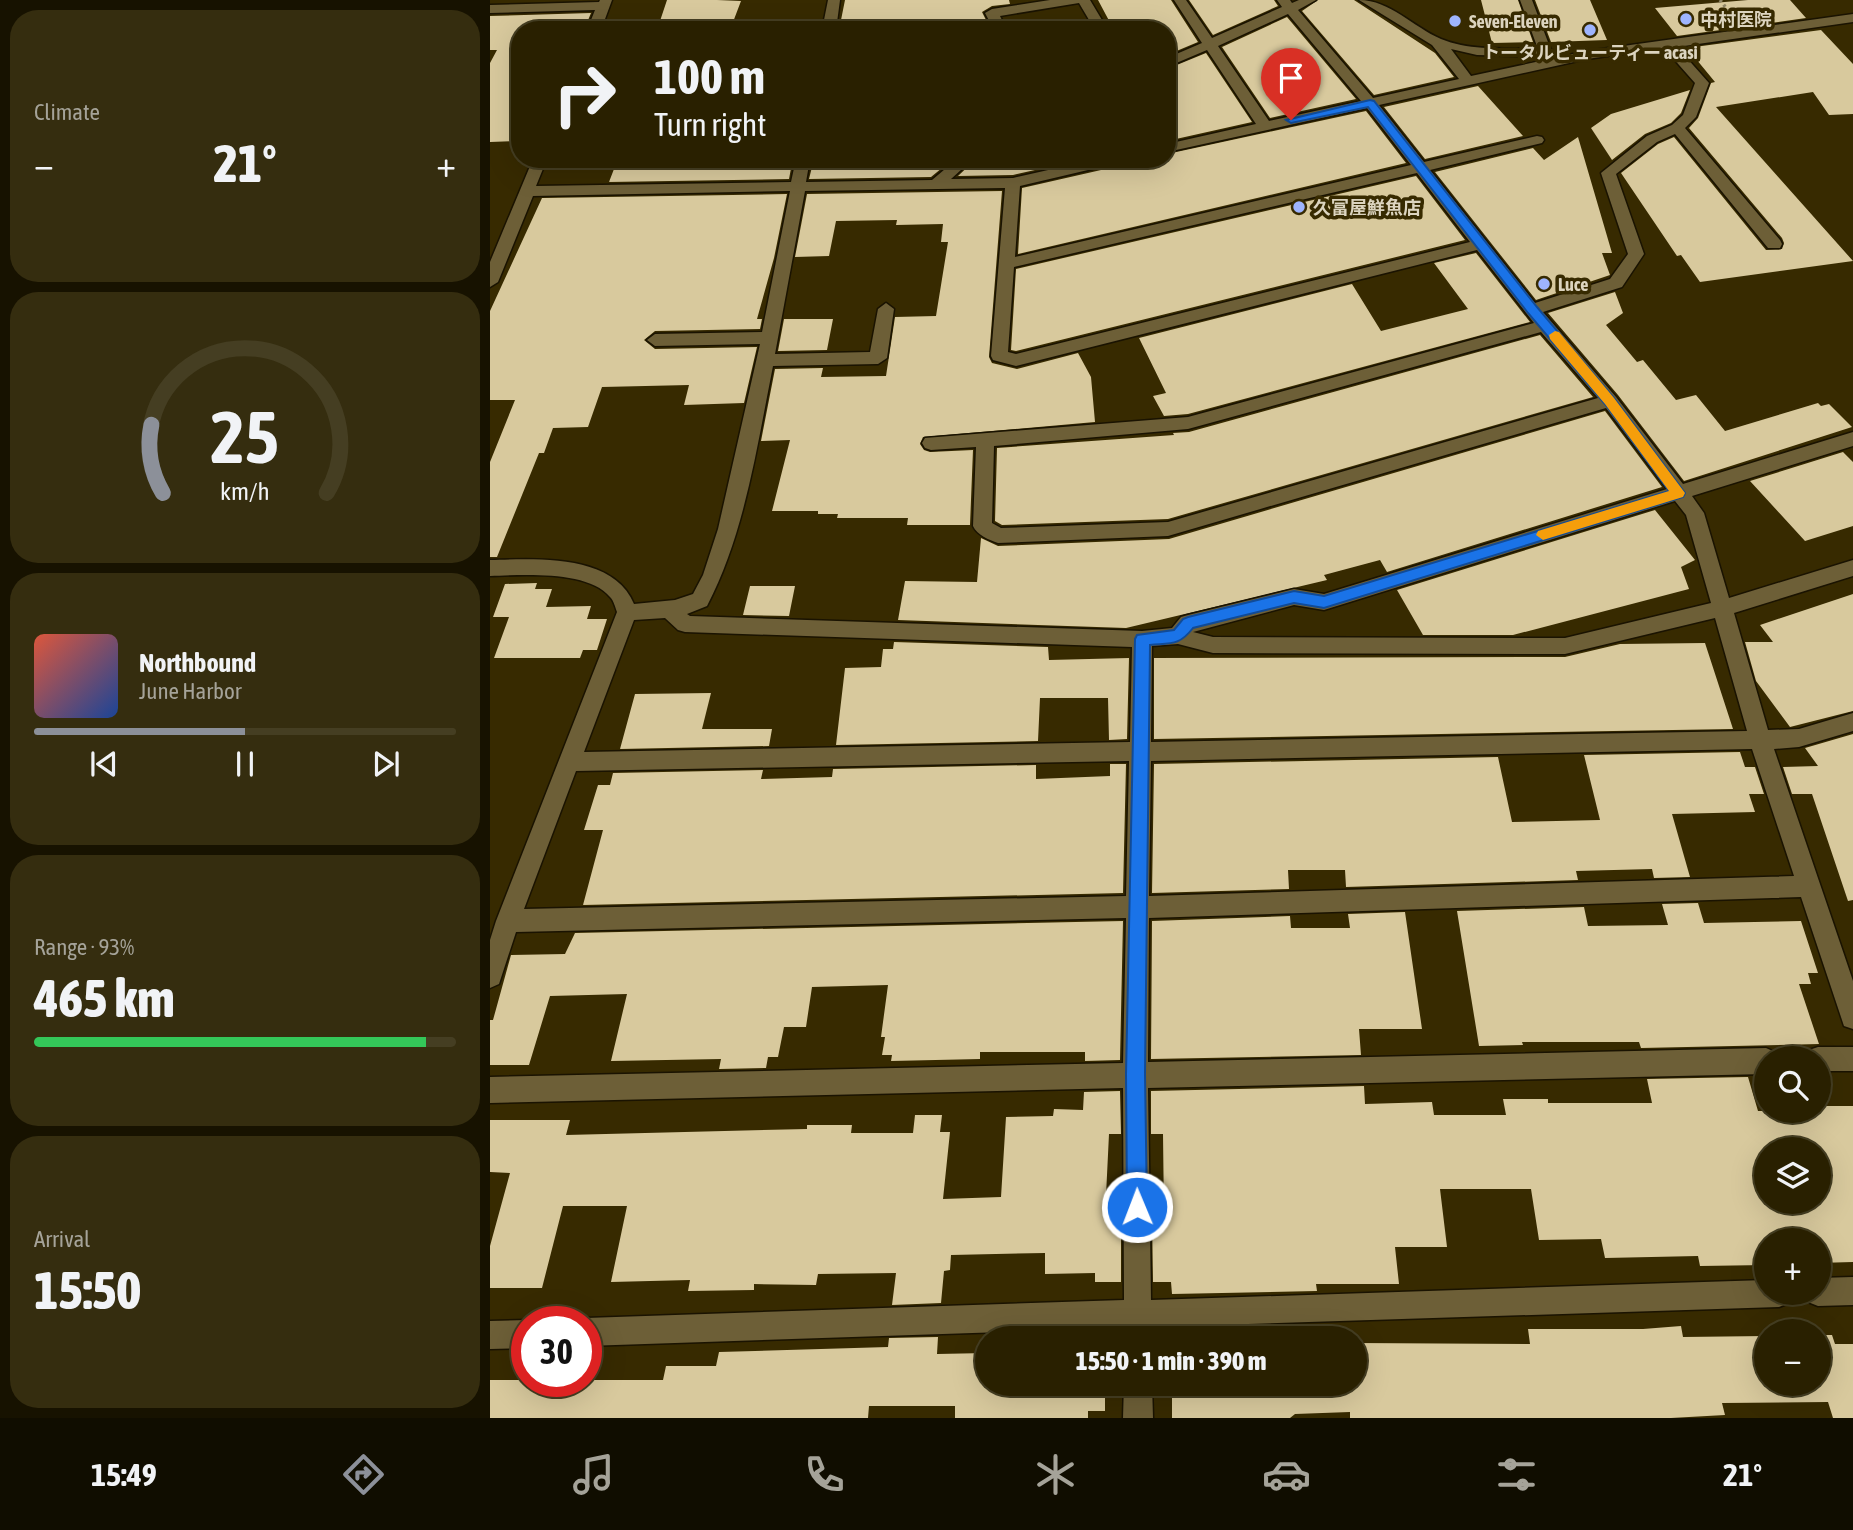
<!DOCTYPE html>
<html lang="en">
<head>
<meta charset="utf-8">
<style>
	:root { --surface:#292000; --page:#352d0f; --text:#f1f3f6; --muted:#a5a399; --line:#453e22; --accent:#8c9099 }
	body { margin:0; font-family:"Asap Condensed","Noto Sans JP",sans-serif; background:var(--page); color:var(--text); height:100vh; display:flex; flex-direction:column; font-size:26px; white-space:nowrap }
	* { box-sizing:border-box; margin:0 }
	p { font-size:23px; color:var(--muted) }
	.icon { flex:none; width:38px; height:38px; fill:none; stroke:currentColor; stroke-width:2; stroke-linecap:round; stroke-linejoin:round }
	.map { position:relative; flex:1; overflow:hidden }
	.sheet { display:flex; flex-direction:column; gap:10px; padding:10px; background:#171200; width:490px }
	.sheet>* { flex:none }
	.hud { position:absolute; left:21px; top:21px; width:665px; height:147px; border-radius:28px; box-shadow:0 7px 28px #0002,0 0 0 2px var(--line); background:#292000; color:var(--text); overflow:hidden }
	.fabs { position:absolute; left:1264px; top:1046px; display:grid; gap:14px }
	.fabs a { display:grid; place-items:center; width:77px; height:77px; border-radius:50%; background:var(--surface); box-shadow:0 7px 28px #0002,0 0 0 2px var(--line); font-size:35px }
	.speed { position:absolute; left:21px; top:1306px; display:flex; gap:14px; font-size:35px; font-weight:700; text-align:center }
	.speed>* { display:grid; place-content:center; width:91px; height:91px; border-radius:50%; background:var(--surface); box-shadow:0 7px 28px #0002,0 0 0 2px var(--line); line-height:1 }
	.speed .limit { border:10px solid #d22; background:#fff; color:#111 }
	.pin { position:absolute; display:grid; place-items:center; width:60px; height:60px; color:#fff; margin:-72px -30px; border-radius:50% 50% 50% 0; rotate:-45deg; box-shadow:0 0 7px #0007 }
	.pin .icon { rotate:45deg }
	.me { position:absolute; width:77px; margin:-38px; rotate:359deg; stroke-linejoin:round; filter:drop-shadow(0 0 5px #0008) }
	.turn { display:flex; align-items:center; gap:24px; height:147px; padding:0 28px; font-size:32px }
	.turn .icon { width:91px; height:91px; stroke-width:2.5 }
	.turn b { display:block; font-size:49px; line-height:60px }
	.big { font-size:52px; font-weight:800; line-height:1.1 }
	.sheet .tile { flex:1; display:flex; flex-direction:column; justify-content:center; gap:10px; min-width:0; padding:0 24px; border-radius:28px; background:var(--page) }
	.sheet .dial { align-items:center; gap:0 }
	.dial svg { height:182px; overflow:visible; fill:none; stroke:var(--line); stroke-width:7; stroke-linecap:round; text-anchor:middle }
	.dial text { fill:var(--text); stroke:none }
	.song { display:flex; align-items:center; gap:21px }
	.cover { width:84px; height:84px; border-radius:10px; background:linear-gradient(135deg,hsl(10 70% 55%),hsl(220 70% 35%)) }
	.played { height:7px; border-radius:4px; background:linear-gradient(90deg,var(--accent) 50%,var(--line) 50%) }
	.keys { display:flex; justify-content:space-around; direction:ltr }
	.heat { display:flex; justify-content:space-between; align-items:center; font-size:38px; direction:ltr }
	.charge { height:10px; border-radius:5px; background:linear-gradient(90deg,#34c759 93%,var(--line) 0) }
	.trip { position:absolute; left:485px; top:1326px; width:392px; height:70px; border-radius:35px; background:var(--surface); box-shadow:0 7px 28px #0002,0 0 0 2px var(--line); font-weight:800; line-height:70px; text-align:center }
	.menu { display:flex; height:112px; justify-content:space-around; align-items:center; background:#100d00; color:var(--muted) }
	.menu .icon { width:49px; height:49px }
	.menu .on { color:var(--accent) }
	.menu b { font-size:32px; color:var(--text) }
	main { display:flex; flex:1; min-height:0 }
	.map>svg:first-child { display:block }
</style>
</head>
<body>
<main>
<section class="sheet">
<div class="tile"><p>Climate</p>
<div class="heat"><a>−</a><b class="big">21°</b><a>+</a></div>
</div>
<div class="tile dial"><svg viewBox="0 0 100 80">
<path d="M14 69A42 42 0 1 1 86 69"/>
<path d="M14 69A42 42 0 0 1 9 39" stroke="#8c9099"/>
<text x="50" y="56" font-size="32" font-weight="700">25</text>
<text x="50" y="72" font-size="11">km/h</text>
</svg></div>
<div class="tile">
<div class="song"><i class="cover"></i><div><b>Northbound</b><p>June Harbor</p></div></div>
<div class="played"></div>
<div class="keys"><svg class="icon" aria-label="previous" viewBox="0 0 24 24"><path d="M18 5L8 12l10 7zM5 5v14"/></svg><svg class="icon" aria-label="pause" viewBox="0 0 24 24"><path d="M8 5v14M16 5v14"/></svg><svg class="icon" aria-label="next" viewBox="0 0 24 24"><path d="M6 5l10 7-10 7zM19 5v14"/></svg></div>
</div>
<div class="tile"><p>Range · 93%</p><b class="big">465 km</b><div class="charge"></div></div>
<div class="tile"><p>Arrival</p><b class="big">15:50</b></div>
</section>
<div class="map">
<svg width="1363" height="1418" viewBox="0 0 1363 1418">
	<rect width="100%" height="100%" fill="#372a00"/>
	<path fill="#d8c99d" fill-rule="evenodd" d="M177,0H227L251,1L240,30H167Z
		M355,0H519L520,4L502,6L492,12L501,30H349Z
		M608,0H681L708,42L677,55V30H624Z
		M699,0H784L788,6L723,35Z
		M828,0H864L945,53L964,77L884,95L812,11Z
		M991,0H1028L1043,42L1002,43Z
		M1045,0H1100L1117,40L1061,42Z
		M1258,0H1300L1316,18L1187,36L1165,8Z
		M101,13L94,30H30V141L0,142V63L7,50H0V16Z
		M797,17L866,99L780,118L732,47Z
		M1331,30L1363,64V114L1339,115L1323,92L1226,107L1363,261L1210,282L1191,255L1187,256L1131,173L1168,144L1184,137L1276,250L1292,249L1294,243L1292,238L1199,128L1208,118L1221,83L1225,82L1197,48Z
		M716,53L762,122L677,141V69Z
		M988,86L1033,136L935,159L894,107Z
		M1200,90L1191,113L1181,123L1155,134L1122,160L1101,128L1121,114Z
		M876,111L916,163L528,254L532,188L633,165L636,159H677V154Z
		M1088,137L1122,253H1112L1120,275L1046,300L945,172L1043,148L1054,160Z
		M324,159H463L441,177L319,179Z
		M486,159H594L523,175L468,176Z
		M274,163H302L299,179L119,182L124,169H212L213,165Z
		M926,176L975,240L526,351L521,350L526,269Z
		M512,191L499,357L502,363L527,369L588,353L601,377L605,422L433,437L430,444L434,450L440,452L483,450L480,525H417L418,518H347L348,514H328V511H282L300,440L271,441L285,369L333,368L331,377L396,376L405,317L446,316L458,242H451L453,224L406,225L407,220L346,221L339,256L305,257L317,194Z
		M297,194L284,258L267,319H272L270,329L165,331L154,340L165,349L267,347L254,403L194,405L199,385L112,387L98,427L63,428L54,453H49L7,557H0V462L25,400H0V311L52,198Z
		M986,253L1040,322L698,414L674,416L663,396L676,393L649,338L862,284L891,331L978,309L944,263Z
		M1125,292L1133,313L1116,325L1147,362L1153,360L1186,400L1206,395L1235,431L1328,403L1331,406L1339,404L1362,427L1194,481L1128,395L1058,313Z
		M294,319H343L337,350L288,351Z
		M1050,335L1103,397L678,519L512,525L505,521L507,448L684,435L683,433L699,432Z
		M1115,411L1172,487L897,572L890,560L834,575L837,580L636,628L408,620L415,581L487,582L491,538L508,546L679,539Z
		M1353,452L1363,462V526L1315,541L1260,481Z
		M1165,510L1205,560L1191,567L1199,589L1023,635H933L907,590Z
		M47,583L45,589H62L56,607L101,606L97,619H117L107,650H93L90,658H4L19,617H3L15,584Z
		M260,586H305L299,616L253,615Z
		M1363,594V711L1300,727L1266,681L1255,642H1283L1270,625Z
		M404,642L558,647L559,660L639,658L637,739L619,740L618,698H550L548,741L346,745L355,668L391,667L393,649H403Z
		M1215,643L1243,729L664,739V658L1075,657L1130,644Z
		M221,693L212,729H282L279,746L130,749L145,694Z
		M1363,734V900L1358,901L1322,794H1302L1293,767L1328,766L1315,748Z
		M1250,752L1255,767H1265L1274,794H1259L1265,812L1182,814L1200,877L1164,878L1162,869L1086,871L1088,880L856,887L855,870H798L799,889L662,893L664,764L1008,757L1022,822L1110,820L1094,755Z
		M620,764H636L633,893L93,905L113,830H94L108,785H120L123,773L273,770L271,779L342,777L343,769L546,765V779L620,776Z
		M1208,903L1214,923L1311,921L1328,973H1318L1321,984H1309L1329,1044L1151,1048L1149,1042H1032L1033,1045L989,1046L967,911L1094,907L1098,926L1178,925L1172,904Z
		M915,912L932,1029H869L871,1055L661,1059L662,921L800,916L801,928H860L858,914Z
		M633,921L630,1060L595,1061V1052H490V1059L401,1061L402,1055H392L395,1037H391L398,985L322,987L316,1027H294L288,1057H278L276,1068L229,1069L231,1059L121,1061L137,994L60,996L39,1065H0V1020H3L21,955L75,954L85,933Z
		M1258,1077L1268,1111H1328V1106H1363V1262L1328,1263V1241H1276V1265L1210,1266L1208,1256L1115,1258L1111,1239L1049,1240L1041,1189H950L957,1247H905L909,1284H826L827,1291L682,1294L681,1282H663L662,1216H674L673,1134H661V1091L874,1086L875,1104L942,1102L944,1115H1016L1013,1099H1058V1103H1162L1157,1079ZM1276,1150H1328V1202H1276Z
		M630,1091L631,1134H619L615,1216H631V1282H605V1273L555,1274V1253L461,1255L460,1270L454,1271L451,1303L402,1305L406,1273L328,1274L326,1285L264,1284V1290L198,1291L200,1280L121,1282L137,1206H73L52,1288H0V1246L20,1173L0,1172V1120H80L76,1135L317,1129V1125H362L361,1133H423L425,1115H452L450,1132H460L453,1199L511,1197L516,1117L563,1116L564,1109L593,1110L594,1092Z
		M1191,1326L1193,1337L1276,1336V1384H1328V1335H1342L1345,1344H1363V1418H1343L1338,1402L1232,1403L1235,1415L1181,1418H860V1412L805,1414L800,1418H682V1384H864V1343L1040,1344L1038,1329H1153Z
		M448,1337L447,1354L497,1353V1384H615V1411H598V1418H465V1406H379L378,1418H0V1380H173L176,1366H226L229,1352L398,1347L399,1338Z"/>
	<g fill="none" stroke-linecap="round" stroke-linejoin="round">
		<defs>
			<path id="minor" d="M110,0H122L111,30H97L105,10L0,13V5L109,2Z
				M338,0H350L346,30H332Z
				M560,0H600L618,30H605L589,3L510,16L517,30H504L495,13L502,9Z
				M684,0H696L722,38L792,7L787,0H800L802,3L809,0H826L808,10L883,98L969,79L942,45L869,0C900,0 923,27 951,39C980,51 1016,48 1048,49L1030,0H1042L1061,50L1068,51V57L987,55L961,49L981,76L1097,51L1363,14V22L1187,47L1219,83L1206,117L1195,128L1290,240L1292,244L1290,248H1278L1185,134L1167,142L1126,174L1154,254L1132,287L1053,312L1126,397L1193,484L1363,432V446L1202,496L1214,513L1239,598L1363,560V576L1244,613L1278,730L1309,729L1363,713V731L1309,747L1284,749L1363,981V1029L1354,1026L1311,897L659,918L658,1062L1276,1048L1285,1052L1288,1059H1276V1074L658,1088L661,1300L1276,1280V1293H1303L1299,1303L1289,1307L662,1327V1339H634V1328L96,1346V1321H88L96,1318L634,1300L633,1088L0,1103V1077L633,1063L636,918L26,932L9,984L0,988V940L6,921L127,612C125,607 124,601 120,597C98,570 32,575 0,576V560C45,559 123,553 144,604L185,600L203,594L213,575L228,529L270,344L165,346L157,340L165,334L272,332L300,191L43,196L8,282L0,287V262L43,159H57L46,186L301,182L306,159H320L316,182L442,180L467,159H483L461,179L523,178L607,159H634L632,162L530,186L525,257L921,165L877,108L677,152V144L766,124L717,50L677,67V58L712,43ZM798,14L871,101L779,121L728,46ZM1174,48L1205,83L1193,115L1182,125L1157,136L1111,173L1138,254L1120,279L1045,303L940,170L1052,143L1054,140L1052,137L1047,136L934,162L889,105L1097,59ZM927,173L980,242L526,354L518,352L524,267ZM515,188L501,356L503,360L526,366L987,250L1044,323L698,417L435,438L432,443L435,448L441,450L486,447L483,526C487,535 499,540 508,543L678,536L1116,408L1177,489L834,594L804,589L698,615L691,617L682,628L652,631L200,616L197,614L217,606C255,533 267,446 283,366L388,364L397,358L404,309L396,303L388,309L380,352L285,354L315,191ZM1051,332L1108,398L678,522L511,528L502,523L504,446L698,429ZM1185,501L1196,515L1221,603L1075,638L723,637L703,632L804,605L834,610ZM175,618L188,630L195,632L642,647L640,742L94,752L144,620ZM1225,618L1257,731L661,742L662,646L688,644L723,653L1075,654ZM1262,749L1304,876L659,896L661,761ZM639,761L636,896L34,909L86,771Z
				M1328,1047H1363V1071H1328V1059H1316L1319,1050Z
				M1363,1277V1305L1328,1306L1318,1302L1315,1293H1328V1278Z
				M37,1320L40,1321H37V1348L0,1349V1321Z
				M634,1384H662L663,1418H633Z"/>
		</defs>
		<use href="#minor" stroke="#1a1301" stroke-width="3"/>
		<path stroke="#8f8566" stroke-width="3.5" stroke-dasharray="2.5 3.5" stroke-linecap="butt" d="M1230,0L1240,13"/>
		<use href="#minor" fill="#6d5f37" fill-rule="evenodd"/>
	</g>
	<path fill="#1a73e8" stroke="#114b97" stroke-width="2" d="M880,100L884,101L1047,307L1124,398L1195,493L1193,497L834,608L804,603L703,628C689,646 681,643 660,645L655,1074L657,1207L654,1214L647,1217L640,1214L637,1207L636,1074L645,639L647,635L684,630L693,619L698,617L804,591L834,596L1179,491L1115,404L1038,313L878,107L801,123L796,120Z"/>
	<path fill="#f59e0b" d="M1065,331L1069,332L1124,398L1195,493L1193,497L1053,540L1046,535L1048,531L1179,491L1115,404L1060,339L1059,335Z"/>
	<g fill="#9eb4fd" stroke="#372a00" stroke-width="2.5">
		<circle cx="1196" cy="19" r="7"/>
		<circle cx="965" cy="21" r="7"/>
		<circle cx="1100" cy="30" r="7"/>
		<circle cx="809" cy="207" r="7"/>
		<circle cx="1054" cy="284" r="7"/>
	</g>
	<g text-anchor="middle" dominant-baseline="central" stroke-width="7" stroke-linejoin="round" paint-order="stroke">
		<g font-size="18" font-weight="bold" fill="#dcd4bf" stroke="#372a00" text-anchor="start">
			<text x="1210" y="19">中村医院</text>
			<text x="979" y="21">Seven-Eleven</text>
			<text x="1100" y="52" text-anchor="middle">トータルビューティー acasi</text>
			<text x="823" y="207">久富屋鮮魚店</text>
			<text x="1068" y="284">Luce</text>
		</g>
	</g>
</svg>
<div class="fabs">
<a><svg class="icon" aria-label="search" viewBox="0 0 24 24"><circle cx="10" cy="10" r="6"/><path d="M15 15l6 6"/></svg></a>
<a><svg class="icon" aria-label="layers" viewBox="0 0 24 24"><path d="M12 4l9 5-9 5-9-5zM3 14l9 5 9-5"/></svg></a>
<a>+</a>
<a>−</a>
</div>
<div class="speed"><div class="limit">30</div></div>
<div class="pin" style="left:801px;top:120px;background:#d93025"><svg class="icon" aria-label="arrive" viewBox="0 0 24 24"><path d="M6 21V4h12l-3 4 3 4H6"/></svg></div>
<svg class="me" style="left:647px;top:1207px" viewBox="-20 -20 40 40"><circle r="17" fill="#1a73e8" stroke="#fff" stroke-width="3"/><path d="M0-11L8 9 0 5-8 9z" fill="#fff"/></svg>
<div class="trip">15:50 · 1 min · 390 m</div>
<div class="hud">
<div class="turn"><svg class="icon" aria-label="right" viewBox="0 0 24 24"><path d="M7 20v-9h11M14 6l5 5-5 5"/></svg><div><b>100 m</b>Turn right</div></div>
</div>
</div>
</main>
<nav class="menu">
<b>15:49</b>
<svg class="icon on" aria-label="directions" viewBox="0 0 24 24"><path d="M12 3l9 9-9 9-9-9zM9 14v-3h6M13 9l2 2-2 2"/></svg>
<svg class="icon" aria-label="music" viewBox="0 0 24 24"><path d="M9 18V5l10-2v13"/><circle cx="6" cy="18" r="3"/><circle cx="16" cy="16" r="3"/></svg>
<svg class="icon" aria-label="phone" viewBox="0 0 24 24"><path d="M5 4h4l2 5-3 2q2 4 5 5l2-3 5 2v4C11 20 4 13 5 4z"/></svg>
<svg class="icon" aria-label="climate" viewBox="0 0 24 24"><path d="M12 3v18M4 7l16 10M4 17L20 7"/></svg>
<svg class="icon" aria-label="car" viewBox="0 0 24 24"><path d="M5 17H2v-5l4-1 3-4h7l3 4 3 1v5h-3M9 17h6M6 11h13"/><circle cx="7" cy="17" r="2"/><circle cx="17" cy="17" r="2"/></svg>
<svg class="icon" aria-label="filters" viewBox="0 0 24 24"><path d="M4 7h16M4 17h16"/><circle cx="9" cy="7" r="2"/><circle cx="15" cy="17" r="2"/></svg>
<b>21°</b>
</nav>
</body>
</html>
